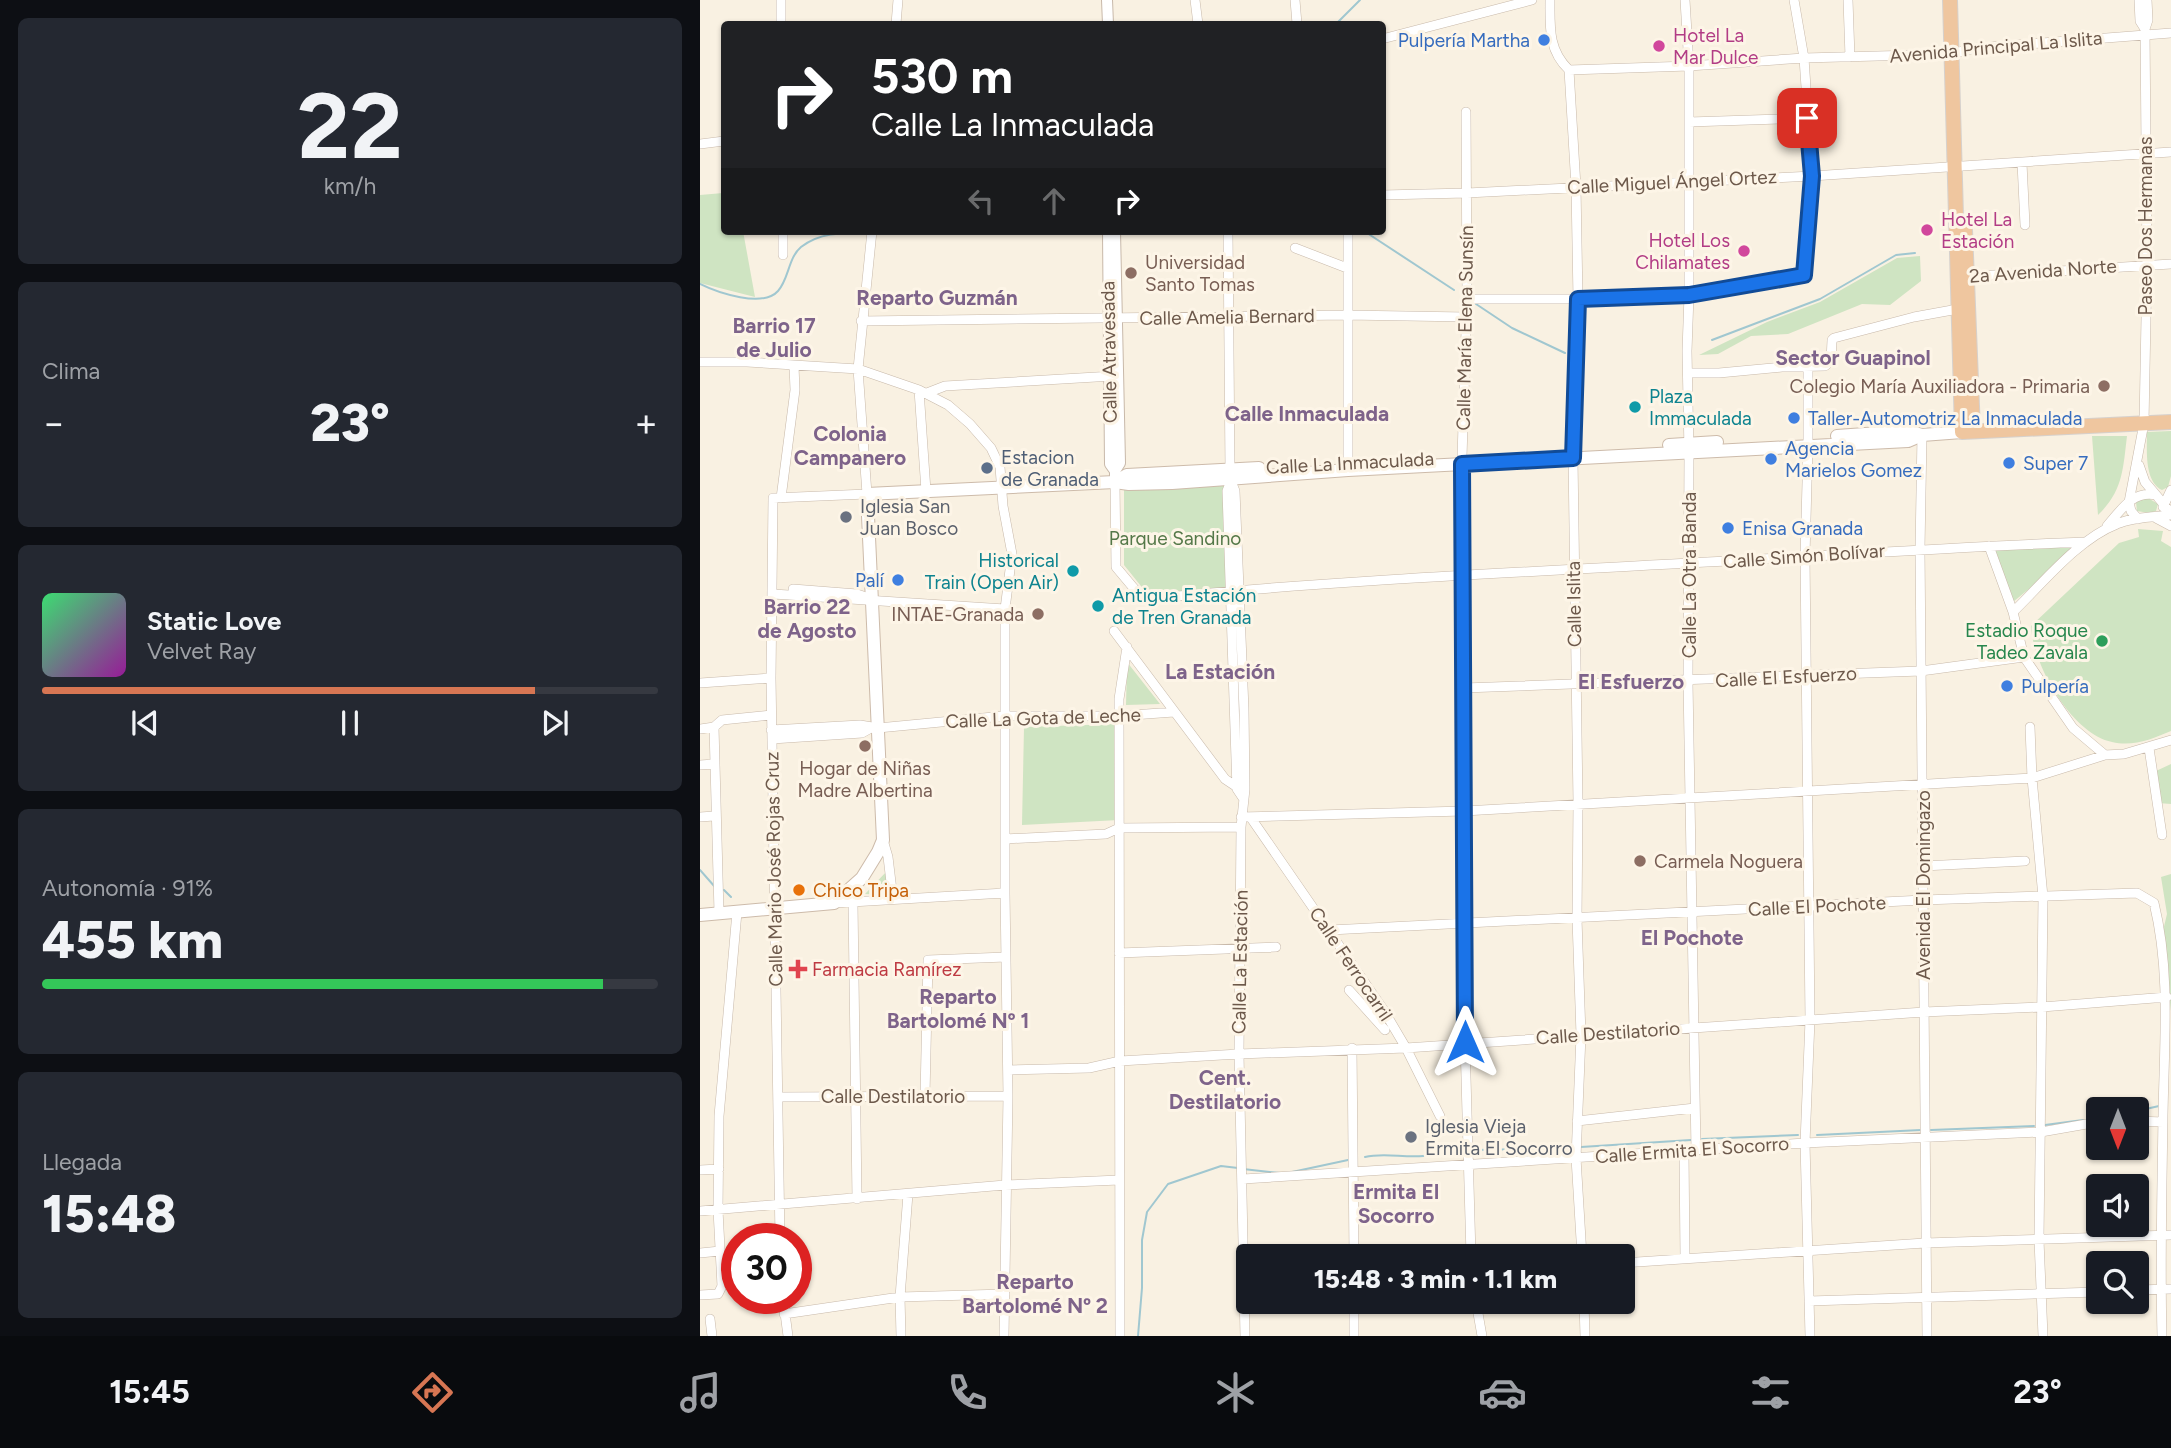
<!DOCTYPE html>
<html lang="es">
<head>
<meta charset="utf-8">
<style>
	:root { --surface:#171b24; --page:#242831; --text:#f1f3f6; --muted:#9ea1a6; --line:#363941; --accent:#d77653 }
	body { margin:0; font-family:Figtree,sans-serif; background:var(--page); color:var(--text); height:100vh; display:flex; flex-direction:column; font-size:26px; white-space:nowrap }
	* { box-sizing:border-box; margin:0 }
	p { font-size:23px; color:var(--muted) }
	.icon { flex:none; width:38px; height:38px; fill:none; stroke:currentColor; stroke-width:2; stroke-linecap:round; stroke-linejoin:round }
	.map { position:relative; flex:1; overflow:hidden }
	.details { display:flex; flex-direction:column; gap:18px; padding:18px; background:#0d0f14; width:700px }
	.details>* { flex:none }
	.banner { position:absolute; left:21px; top:21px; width:665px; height:214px; border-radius:7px; box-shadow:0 2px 5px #0004; background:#202124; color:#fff; overflow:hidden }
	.needle { width:46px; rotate:180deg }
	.fabs { position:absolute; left:1386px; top:1097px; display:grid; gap:14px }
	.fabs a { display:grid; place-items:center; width:63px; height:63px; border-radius:7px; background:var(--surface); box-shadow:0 2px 5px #0004; font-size:35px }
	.speed { position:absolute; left:21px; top:1223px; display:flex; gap:14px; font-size:35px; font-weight:700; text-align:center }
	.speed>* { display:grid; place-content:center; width:91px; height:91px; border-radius:50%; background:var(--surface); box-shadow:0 2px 5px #0004; line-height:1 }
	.speed .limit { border:10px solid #d22; background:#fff; color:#111 }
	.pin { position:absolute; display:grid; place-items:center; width:60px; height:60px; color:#fff; margin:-30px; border-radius:14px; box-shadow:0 4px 10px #0006 }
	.me { position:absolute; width:77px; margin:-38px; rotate:0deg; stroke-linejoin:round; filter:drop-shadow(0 0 5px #0008) }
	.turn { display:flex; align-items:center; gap:24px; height:147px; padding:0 35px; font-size:32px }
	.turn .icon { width:91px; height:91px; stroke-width:2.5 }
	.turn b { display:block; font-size:49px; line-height:60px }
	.lanes { display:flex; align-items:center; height:66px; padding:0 35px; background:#0003; justify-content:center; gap:35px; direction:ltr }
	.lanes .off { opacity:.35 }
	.big { font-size:52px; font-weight:800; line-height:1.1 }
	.details .widget { flex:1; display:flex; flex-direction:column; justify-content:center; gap:10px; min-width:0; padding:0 24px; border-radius:10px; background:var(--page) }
	.details .dial { align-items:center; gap:0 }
	.dial b { font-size:91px; line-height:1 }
	.song { display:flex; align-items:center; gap:21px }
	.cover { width:84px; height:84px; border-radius:10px; background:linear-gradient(135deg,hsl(140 70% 55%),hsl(300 70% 35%)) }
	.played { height:7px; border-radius:4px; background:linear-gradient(90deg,var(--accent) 80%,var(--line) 80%) }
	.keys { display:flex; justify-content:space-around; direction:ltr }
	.heat { display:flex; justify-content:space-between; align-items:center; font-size:38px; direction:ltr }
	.charge { height:10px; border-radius:5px; background:linear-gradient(90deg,#34c759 91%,var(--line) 0) }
	.trip { position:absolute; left:536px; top:1244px; width:399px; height:70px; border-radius:7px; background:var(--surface); box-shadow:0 2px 5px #0004; font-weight:800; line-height:70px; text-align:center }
	.menu { display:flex; height:112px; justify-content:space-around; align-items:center; background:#090b0e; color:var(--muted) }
	.menu .icon { width:49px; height:49px }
	.menu .selected { color:var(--accent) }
	.menu b { font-size:32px; color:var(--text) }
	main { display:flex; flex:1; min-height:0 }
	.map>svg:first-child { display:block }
</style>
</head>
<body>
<main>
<section class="details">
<div class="widget dial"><b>22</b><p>km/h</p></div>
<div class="widget"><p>Clima</p>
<div class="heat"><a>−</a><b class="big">23°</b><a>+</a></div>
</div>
<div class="widget">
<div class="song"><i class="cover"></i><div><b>Static Love</b><p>Velvet Ray</p></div></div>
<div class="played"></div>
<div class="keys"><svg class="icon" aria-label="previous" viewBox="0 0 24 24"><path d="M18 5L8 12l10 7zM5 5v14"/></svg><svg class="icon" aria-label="pause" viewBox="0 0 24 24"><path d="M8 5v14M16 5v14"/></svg><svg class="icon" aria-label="next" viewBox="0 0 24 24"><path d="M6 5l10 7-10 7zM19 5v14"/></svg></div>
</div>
<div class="widget"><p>Autonomía · 91%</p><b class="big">455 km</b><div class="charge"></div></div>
<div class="widget"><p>Llegada</p><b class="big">15:48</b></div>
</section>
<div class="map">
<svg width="1471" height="1336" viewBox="0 0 1471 1336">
	<rect width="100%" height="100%" fill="#f9f1e2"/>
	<path fill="#cfe4c2" d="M23,193L24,231H43L55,297L0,283V195Z
		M1220,256L1221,281L1190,305L1162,304L1088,334L1051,336L1018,354L999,355L1067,322L1120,302L1197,258Z
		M1471,431V476L1468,487L1462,490C1444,481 1447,450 1447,432Z
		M1392,436H1427C1423,469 1423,491 1398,515Z
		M525,483L529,587L449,596L424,565V489Z
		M1448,498L1458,504L1456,511L1449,513L1437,511L1436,502Z
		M1438,529L1463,531L1461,541L1471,547V731C1452,739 1433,747 1412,742C1371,733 1333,665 1331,626L1419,543L1439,537Z
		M1386,542L1313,602L1290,547Z
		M427,662L460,704L426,705Z
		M416,724L419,820L322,825L324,727Z
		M1471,764V804L1458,803L1456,771Z
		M187,871L190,895L165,894Z
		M1471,874V1011L1462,935L1467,914L1461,877Z"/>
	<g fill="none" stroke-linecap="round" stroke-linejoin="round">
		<path stroke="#a0c7d0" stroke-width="2" d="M636,24L660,0
			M664,231L754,290
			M0,284C18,293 63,308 78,291C89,279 88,258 101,247C122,231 145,233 170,233
			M776,304L812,328L865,353
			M1012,340L1120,299L1196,255L1215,253
			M0,870L15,887
			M24,890L31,897
			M1437,1111L1459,1106
			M1345,1125L1383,1120
			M1231,1130L1334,1126
			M1117,1135L1221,1130
			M1002,1139L1098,1135
			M881,1147L991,1140
			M776,1150L871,1148
			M665,1157C684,1152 703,1158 723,1156C736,1155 749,1151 763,1151
			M543,1169L580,1173
			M592,1172L648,1160
			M438,1336L442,1288V1240L447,1212L468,1184L521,1166L538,1168"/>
		<defs>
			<path id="minor" d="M81,0V24
				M495,0L498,24
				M595,0L597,24
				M850,0C850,27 848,50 869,70L876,187L878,299L873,458L878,803L877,919L881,1035L876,1158L882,1256
				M985,0L989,66V295L987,351L989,452L988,682L996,1150
				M1148,0L1150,57
				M1439,0L1440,21L1445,29
				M196,24L198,0
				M682,39L832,0
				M869,70L989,66L1104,58L1251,54L1276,48L1471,33
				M766,112L767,299L762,457L763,574L765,1042L771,1256
				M989,122L1107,118
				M0,144L24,141
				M1322,163L1325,225
				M682,195L767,193L1112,176L1471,152
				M83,231V255
				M528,231L530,470L531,481L535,491L544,710L545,789L541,827L539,1054L545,1336
				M648,231V470
				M595,248L647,268
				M1262,277L1471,264
				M767,299H878L989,295L1104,275L1112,176L1104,58L1094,0
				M161,321L647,315L766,317
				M0,362H47L158,369L219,390L248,405L270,424L291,448L300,467L303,506L312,554L305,609V893L308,1096L304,1336
				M1108,366V446L1105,556L1110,1020L1105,1143L1110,1336
				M988,373H1019L1082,367L1125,366L1131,361L1132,340L1134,338L1214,317L1258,309
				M219,390L226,491
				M227,393L245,386L413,376
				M1222,435L1220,549L1227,1336
				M1439,465L1445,482L1456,495
				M531,481L527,491L537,789L543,798
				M415,482L416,567L442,598L446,599C626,581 808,573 989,563C1122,556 1253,547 1386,542
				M81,498L95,390L94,366
				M1463,507L1471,490
				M1456,518L1471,526
				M1438,519L1431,511L1429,502L1444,423L1447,265L1445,29L1448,20L1447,0
				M1407,526C1421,510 1433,490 1456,495L1471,513
				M1289,546L1313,612L1324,657L1373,728L1405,755
				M93,589L157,594L166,597
				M73,594L305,609
				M1313,612C1343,583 1378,539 1417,524C1433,517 1454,517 1471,515
				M414,631L525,779L540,789
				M0,683L71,678
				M764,688L1221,671L1324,657
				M1330,727L1332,778L1343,897L1339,1240L1343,1336
				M0,729L14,727
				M71,730L160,725L178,728L304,716H419L474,712
				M72,739L162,733L171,728
				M1449,748L1462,835
				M0,765L14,764
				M0,817L14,816
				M541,817L764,811L1332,778L1405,755L1424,754L1471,740
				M551,818L683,1009L706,1048L740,1116
				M305,839L406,834L419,828L541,827
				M183,840L188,857L193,899
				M1223,866L1325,861
				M134,903L305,893
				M153,903L157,1199
				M19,913L14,727L22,720L71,715
				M630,930L1223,900L1437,893L1454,903C1471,972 1464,1045 1463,1116C1462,1189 1460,1263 1462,1336
				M419,953L576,947
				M649,990L685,1030
				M652,1048L654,1256
				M308,1070L389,1068L420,1061L539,1054L706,1048L1224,1012L1342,1007L1467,997
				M225,1096L228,960L306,957
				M78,1097L308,1096
				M877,1121L995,1108
				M1437,1121L1463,1122
				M984,1151L985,1258
				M0,1170L19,1169
				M543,1179L1105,1143L1341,1132L1398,1122
				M0,1211L305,1185L419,1180
				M80,1239L71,678L73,498L167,494L158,369L172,231
				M0,1253L20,1251
				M922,1263L1225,1243L1471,1235
				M1437,1290L1471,1289
				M0,1295L18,1294L22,1286L18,1210L19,1116L37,912
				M83,1298L88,1336
				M1109,1301L1398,1292
				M654,1302V1336
				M776,1302L782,1336
				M884,1302L885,1336
				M84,1314L200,1297L305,1294
				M10,1319L12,1336
				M201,1336L200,1297L208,1194
				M420,1336L419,699L427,647"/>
			<path id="tertiary" d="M407,0L408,24
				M408,231L410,464L415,471
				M415,482V471L420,463L415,231"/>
			<path id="secondary" d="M1137,436L1208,431L1222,435L1262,432
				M969,445L1017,442
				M415,482L427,475L559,468
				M0,915L134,903L162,878L178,852L183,840L167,494L415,482L429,484L472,483L648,470L1208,441L1222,435"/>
			<path id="trunk" d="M1250,0L1262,432L1471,422
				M1265,230L1273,431"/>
		</defs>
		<use href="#minor" stroke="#c8b9aa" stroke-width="10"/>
		<use href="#tertiary" stroke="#c8b9aa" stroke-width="12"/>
		<use href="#secondary" stroke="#cdbbaa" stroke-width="14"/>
		<use href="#trunk" stroke="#d6d1cd" stroke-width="16"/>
		<use href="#minor" stroke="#fff" stroke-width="9"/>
		<use href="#tertiary" stroke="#fff" stroke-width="10"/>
		<use href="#secondary" stroke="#fff" stroke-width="12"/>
		<use href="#trunk" stroke="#efc69f" stroke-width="14"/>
	</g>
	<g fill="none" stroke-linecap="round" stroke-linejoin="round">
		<defs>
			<path id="route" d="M765,1042L762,464L873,458L878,299L989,295L1104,275L1112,176L1107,118"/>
		</defs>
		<use href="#route" stroke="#114b97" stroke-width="18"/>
		<use href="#route" stroke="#1a73e8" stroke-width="12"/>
	</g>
	<g fill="#3f7fe0" stroke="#fdf5e7" stroke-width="2.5">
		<circle cx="844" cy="40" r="7"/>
		<circle cx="1094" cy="418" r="7"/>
		<circle cx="1071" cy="459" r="7"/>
		<circle cx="1309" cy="463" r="7"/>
		<circle cx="1028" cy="528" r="7"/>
		<circle cx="198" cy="580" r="7"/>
		<circle cx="1307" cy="686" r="7"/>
	</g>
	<g fill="#d1479c" stroke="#fdf5e7" stroke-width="2.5">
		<circle cx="959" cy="46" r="7"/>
		<circle cx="1227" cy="230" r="7"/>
		<circle cx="1044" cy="251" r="7"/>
	</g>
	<g fill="#8d6e63" stroke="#fdf5e7" stroke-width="2.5">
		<circle cx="431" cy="273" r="7"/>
		<circle cx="1404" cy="386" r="7"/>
		<circle cx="338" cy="614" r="7"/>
		<circle cx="165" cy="746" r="7"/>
		<circle cx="940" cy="861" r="7"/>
	</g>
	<g fill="#0f9aa8" stroke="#fdf5e7" stroke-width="2.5">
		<circle cx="935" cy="407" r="7"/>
		<circle cx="373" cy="571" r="7"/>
		<circle cx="398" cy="606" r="7"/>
	</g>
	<circle fill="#5c6f8a" stroke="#fdf5e7" stroke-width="2.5" cx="287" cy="468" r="7"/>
	<g fill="#6b7280" stroke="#fdf5e7" stroke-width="2.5">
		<circle cx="146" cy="517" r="7"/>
		<circle cx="711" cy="1137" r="7"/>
	</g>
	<circle fill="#2e9e5b" stroke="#fdf5e7" stroke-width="2.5" cx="1402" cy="641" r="7"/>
	<circle fill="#e8710a" stroke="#fdf5e7" stroke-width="2.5" cx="99" cy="890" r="7"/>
	<path fill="#e0444e" stroke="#fdf5e7" stroke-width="2.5" d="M94.5 958.5h7v7h7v7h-7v7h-7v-7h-7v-7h7z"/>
	<g text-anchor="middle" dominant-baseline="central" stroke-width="6" stroke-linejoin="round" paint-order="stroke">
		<g font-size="19" fill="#b23c85" stroke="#fdf5e7" text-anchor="start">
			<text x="973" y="35">Hotel La<tspan x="973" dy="22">Mar Dulce</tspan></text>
			<text x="1241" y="219">Hotel La<tspan x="1241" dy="22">Estación</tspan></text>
			<text x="1030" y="240" text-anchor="end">Hotel Los<tspan x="1030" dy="22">Chilamates</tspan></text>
		</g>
		<g font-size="19" fill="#366cbe" stroke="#fdf5e7" text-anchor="start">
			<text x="830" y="40" text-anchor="end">Pulpería Martha</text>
			<text x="1108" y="418">Taller-Automotriz La Inmaculada</text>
			<text x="1085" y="448">Agencia<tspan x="1085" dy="22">Marielos Gomez</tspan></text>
			<text x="1323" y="463">Super 7</text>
			<text x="1042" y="528">Enisa Granada</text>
			<text x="184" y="580" text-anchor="end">Palí</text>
			<text x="1321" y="686">Pulpería</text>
		</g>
		<g font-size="19" fill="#6d594b" stroke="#fdf5e7">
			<text transform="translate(1296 47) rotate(-5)">Avenida Principal La Islita</text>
			<text transform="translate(972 182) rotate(-3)">Calle Miguel Ángel Ortez</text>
			<text transform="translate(1445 226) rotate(-90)">Paseo Dos Hermanas</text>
			<text transform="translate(1343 271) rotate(-4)">2a Avenida Norte</text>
			<text transform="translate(527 317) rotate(-1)">Calle Amelia Bernard</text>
			<text transform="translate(765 328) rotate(-89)">Calle María Elena Sunsín</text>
			<text transform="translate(409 352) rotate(-91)">Calle Atravesada</text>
			<text transform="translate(650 463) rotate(-3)">Calle La Inmaculada</text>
			<text transform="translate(1104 556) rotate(-4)">Calle Simón Bolívar</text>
			<text transform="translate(989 575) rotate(-90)">Calle La Otra Banda</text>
			<text transform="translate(874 604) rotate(-91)">Calle Islita</text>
			<text transform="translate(1086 677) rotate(-3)">Calle El Esfuerzo</text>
			<text transform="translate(343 718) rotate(-2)">Calle La Gota de Leche</text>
			<text transform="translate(74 869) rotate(-91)">Calle Mario José Rojas Cruz</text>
			<text transform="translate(1223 885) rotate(-90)">Avenida El Domingazo</text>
			<text transform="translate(1117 906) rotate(-3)">Calle El Pochote</text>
			<text transform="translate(540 962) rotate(-89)">Calle La Estación</text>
			<text transform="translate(651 964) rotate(56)">Calle Ferrocarril</text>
			<text transform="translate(908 1033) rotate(-4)">Calle Destilatorio</text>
			<text x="193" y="1096">Calle Destilatorio</text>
			<text transform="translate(992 1150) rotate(-4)">Calle Ermita El Socorro</text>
		</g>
		<g font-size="19" fill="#785e54" stroke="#fdf5e7" text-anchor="start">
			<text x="445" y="262">Universidad<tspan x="445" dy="22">Santo Tomas</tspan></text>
			<text x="1390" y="386" text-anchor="end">Colegio María Auxiliadora - Primaria</text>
			<text x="324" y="614" text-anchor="end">INTAE-Granada</text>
			<text x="165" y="768" text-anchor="middle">Hogar de Niñas<tspan x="165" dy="22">Madre Albertina</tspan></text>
			<text x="954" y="861">Carmela Noguera</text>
		</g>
		<g font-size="19" fill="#0d838f" stroke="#fdf5e7" text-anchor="start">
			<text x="949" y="396">Plaza<tspan x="949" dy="22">Immaculada</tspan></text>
			<text x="359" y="560" text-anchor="end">Historical<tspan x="359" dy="22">Train (Open Air)</tspan></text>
			<text x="412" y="595">Antigua Estación<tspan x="412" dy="22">de Tren Granada</tspan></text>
		</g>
		<g font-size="19" fill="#4e5e75" stroke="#fdf5e7" text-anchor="start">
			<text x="301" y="457">Estacion<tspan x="301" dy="22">de Granada</tspan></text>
		</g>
		<g font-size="19" fill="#5b616d" stroke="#fdf5e7" text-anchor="start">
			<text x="160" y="506">Iglesia San<tspan x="160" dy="22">Juan Bosco</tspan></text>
			<text x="725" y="1126">Iglesia Vieja<tspan x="725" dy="22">Ermita El Socorro</tspan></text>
		</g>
		<g font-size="19" fill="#547848" stroke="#fdf5e7">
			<text x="475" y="538">Parque Sandino</text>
		</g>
		<g font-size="19" fill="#27864d" stroke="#fdf5e7" text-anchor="end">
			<text x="1388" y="630">Estadio Roque<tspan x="1388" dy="22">Tadeo Zavala</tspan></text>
		</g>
		<g font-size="19" fill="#c56008" stroke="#fdf5e7" text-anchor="start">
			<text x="113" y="890">Chico Tripa</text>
		</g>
		<g font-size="19" fill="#be3a42" stroke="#fdf5e7" text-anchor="start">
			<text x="112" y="969">Farmacia Ramírez</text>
		</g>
		<g font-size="21" font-weight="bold" fill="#7e638a" stroke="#fdf5e7">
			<text x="237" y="297">Reparto Guzmán</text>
			<text x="74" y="325">Barrio 17<tspan x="74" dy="24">de Julio</tspan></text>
			<text x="1153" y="357">Sector Guapinol</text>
			<text x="607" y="413">Calle Inmaculada</text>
			<text x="150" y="433">Colonia<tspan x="150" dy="24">Campanero</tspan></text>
			<text x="107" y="606">Barrio 22<tspan x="107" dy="24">de Agosto</tspan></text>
			<text x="520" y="671">La Estación</text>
			<text x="931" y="681">El Esfuerzo</text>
			<text x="992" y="937">El Pochote</text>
			<text x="258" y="996">Reparto<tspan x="258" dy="24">Bartolomé Nº 1</tspan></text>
			<text x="525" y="1077">Cent.<tspan x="525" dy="24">Destilatorio</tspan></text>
			<text x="696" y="1191">Ermita El<tspan x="696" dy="24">Socorro</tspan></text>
			<text x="335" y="1281">Reparto<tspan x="335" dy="24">Bartolomé Nº 2</tspan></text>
		</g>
	</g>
</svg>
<div class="fabs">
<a><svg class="needle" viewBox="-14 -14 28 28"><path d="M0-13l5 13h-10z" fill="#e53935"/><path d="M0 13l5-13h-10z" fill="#9ea1a6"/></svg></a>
<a><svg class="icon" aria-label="sound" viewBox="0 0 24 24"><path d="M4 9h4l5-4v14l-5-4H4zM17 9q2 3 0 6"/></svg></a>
<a><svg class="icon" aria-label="search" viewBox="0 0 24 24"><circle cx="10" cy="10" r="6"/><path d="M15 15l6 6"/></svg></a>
</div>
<div class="speed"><div class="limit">30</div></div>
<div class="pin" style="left:1107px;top:118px;background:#d93025"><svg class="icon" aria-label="arrive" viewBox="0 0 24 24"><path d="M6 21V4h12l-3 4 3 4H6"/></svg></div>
<svg class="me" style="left:765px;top:1042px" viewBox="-20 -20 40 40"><path d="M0-17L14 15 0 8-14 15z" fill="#1a73e8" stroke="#fff" stroke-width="4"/></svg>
<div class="trip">15:48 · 3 min · 1.1 km</div>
<div class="banner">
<div class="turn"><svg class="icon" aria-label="right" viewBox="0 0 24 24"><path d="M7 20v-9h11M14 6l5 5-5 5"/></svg><div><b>530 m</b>Calle La Inmaculada</div></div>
<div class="lanes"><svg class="icon off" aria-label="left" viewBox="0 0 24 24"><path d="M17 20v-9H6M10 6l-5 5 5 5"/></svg><svg class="icon off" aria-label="ahead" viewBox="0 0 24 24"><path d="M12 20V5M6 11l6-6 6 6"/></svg><svg class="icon" aria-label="right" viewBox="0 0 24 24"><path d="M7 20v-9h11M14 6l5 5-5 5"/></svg></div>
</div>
</div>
</main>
<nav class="menu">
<b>15:45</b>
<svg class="icon selected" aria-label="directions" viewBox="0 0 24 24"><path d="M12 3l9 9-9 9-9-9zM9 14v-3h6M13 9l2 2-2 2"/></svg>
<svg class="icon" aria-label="music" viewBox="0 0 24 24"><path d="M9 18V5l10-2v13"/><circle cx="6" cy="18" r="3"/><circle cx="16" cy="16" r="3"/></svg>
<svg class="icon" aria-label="phone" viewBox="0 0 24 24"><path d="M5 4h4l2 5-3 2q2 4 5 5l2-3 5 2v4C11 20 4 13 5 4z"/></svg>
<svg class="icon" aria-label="climate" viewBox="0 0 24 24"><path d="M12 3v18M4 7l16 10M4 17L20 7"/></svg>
<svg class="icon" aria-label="car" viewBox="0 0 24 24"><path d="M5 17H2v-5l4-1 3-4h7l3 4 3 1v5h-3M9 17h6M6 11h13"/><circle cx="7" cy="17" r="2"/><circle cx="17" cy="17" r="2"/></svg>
<svg class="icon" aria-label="filters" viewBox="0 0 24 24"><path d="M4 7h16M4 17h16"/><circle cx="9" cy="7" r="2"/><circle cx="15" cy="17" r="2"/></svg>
<b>23°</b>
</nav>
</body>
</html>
